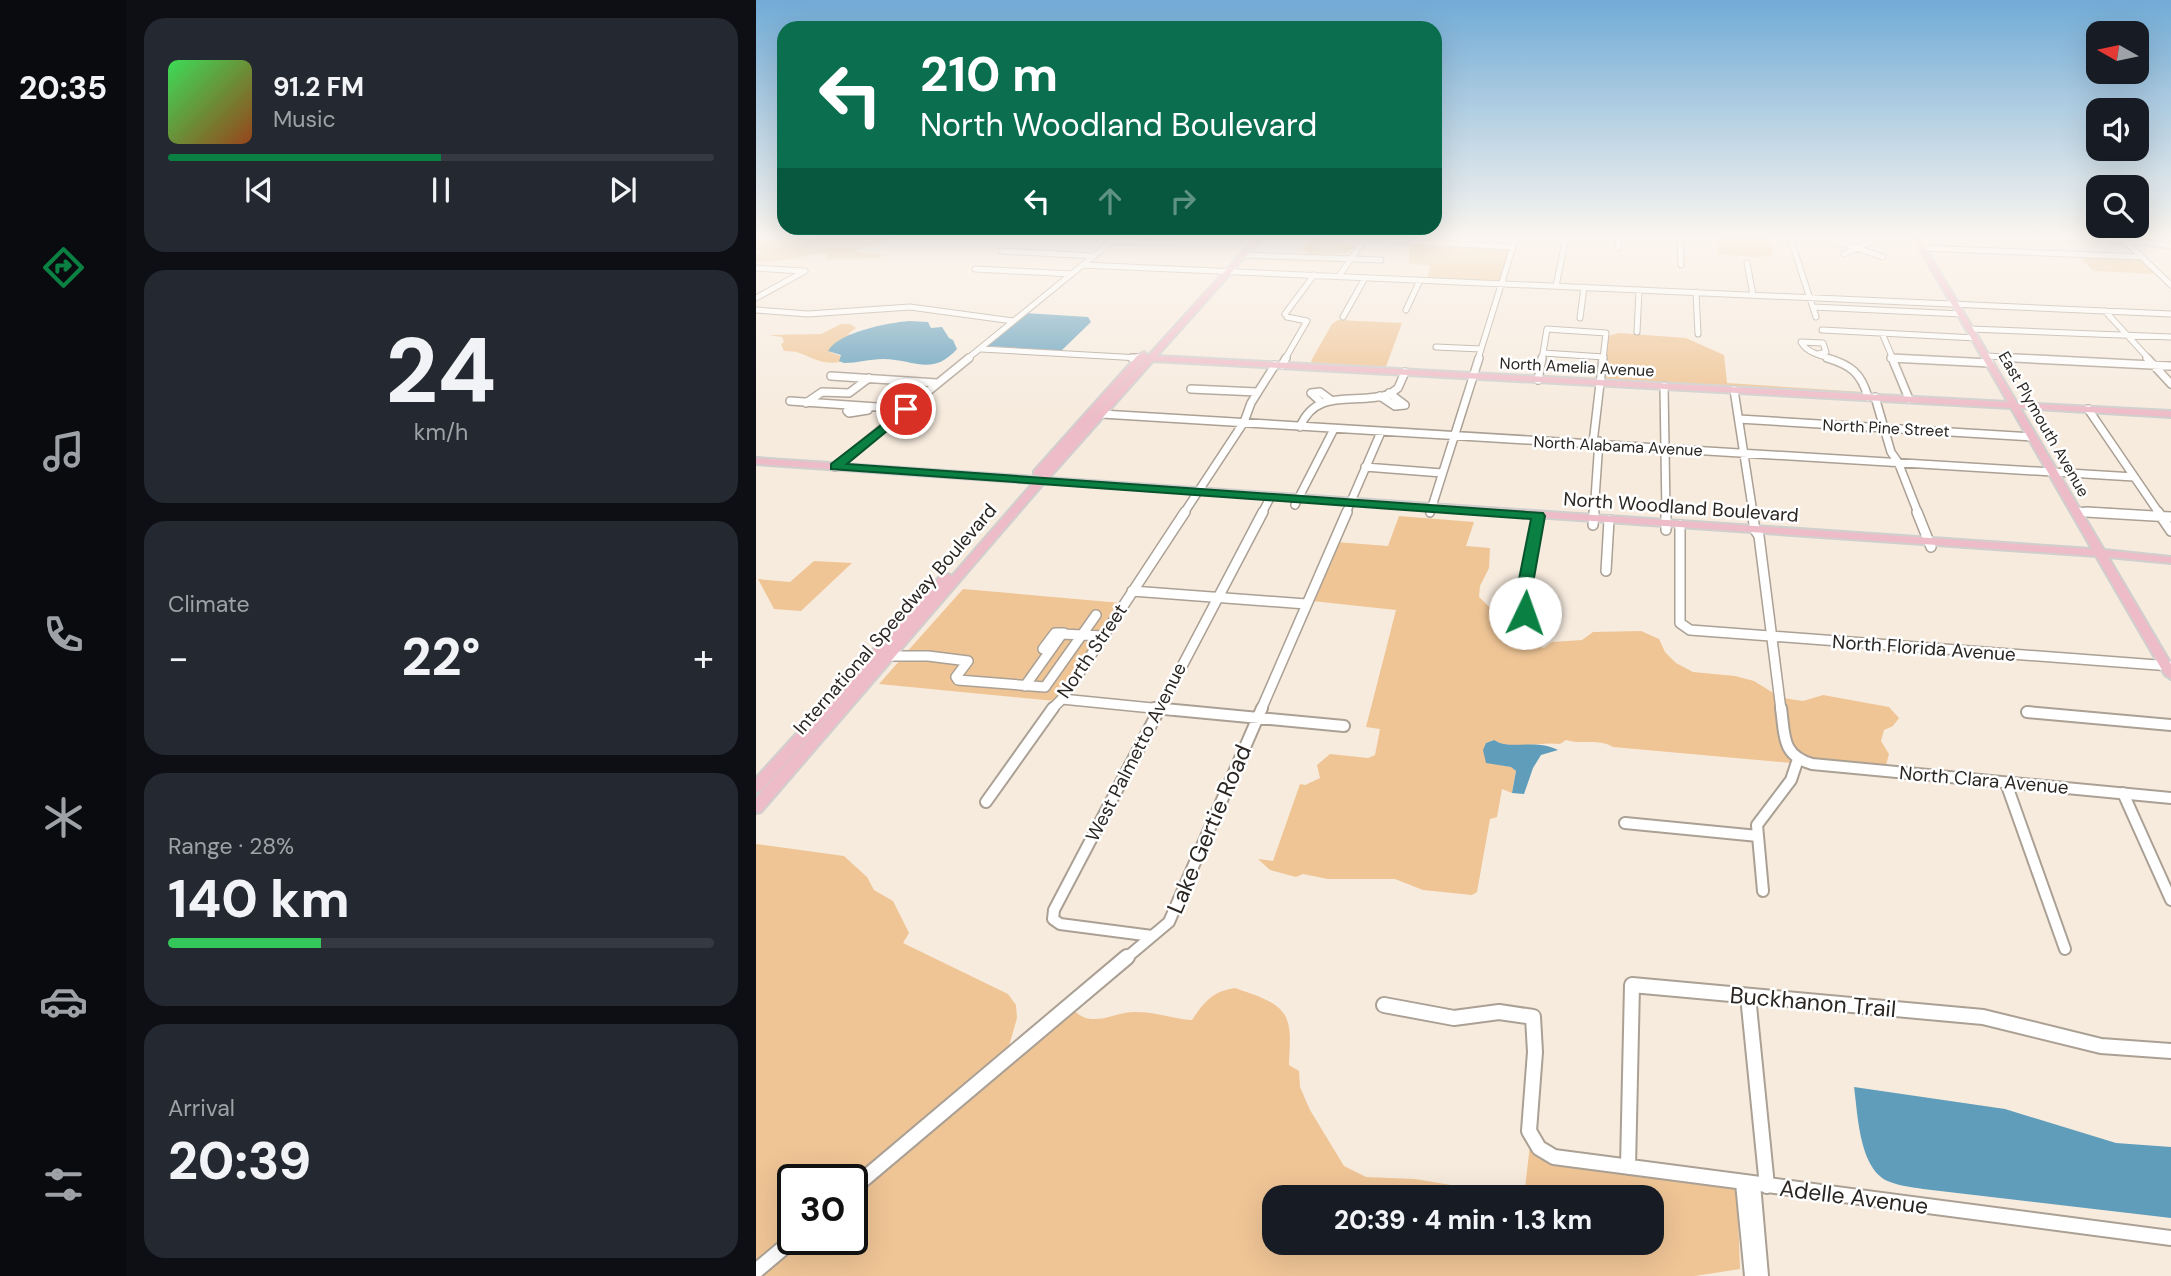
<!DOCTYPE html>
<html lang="en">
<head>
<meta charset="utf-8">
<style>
	:root { --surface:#171b24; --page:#242831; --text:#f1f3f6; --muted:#9ea1a6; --line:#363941; --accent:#0b8043 }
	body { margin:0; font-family:"DM Sans",sans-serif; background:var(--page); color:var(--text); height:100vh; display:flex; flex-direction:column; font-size:26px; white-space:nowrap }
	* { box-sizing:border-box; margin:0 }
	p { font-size:23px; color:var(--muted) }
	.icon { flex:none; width:38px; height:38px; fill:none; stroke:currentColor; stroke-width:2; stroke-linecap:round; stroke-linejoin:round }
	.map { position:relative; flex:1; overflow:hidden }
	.side { display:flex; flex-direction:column; gap:18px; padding:18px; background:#0d0f14; width:630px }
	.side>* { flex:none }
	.guide { position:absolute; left:21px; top:21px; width:665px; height:214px; border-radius:21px; box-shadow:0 7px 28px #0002; background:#0b6e4f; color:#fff; overflow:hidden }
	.needle { width:46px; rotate:279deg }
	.tools { position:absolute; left:1330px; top:21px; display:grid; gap:14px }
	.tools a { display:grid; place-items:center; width:63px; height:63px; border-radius:14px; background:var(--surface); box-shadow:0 7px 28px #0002; font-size:35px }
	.speed { position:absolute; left:21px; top:1164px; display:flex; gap:14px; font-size:35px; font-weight:700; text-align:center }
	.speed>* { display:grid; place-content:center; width:91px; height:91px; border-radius:50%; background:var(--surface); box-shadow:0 7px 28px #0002; line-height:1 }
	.speed .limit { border:4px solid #111; border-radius:10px; background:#fff; color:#111 }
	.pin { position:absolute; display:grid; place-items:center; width:60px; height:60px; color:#fff; margin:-30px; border:4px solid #fff; border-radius:50%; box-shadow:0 2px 7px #0007 }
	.me { position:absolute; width:77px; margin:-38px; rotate:3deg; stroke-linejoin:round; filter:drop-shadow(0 0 5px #0008) }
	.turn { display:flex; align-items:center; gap:24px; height:147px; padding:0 28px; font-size:32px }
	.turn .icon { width:91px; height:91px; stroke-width:2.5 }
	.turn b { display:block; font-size:49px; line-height:60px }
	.lanes { display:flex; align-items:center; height:66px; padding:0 28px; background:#0003; justify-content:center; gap:35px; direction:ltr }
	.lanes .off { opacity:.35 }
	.big { font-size:52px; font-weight:800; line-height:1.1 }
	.side .widget { flex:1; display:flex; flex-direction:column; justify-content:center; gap:10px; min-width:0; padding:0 24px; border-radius:21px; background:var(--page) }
	.side .dial { align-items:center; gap:0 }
	.dial b { font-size:91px; line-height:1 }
	.song { display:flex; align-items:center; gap:21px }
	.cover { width:84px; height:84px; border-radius:10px; background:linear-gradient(135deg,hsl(130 70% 55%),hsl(20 70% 35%)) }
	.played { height:7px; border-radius:4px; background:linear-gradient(90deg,var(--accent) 50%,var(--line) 50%) }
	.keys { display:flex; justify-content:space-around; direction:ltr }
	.heat { display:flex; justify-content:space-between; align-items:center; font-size:38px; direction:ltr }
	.charge { height:10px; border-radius:5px; background:linear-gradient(90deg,#34c759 28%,var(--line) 0) }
	.trip { position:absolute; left:506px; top:1185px; width:402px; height:70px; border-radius:21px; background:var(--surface); box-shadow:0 7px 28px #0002; font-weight:800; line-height:70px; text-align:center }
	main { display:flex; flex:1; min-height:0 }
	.tab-bar { display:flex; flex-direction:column; width:126px; justify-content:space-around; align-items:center; background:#090b0e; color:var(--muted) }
	.tab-bar .icon { width:49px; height:49px }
	.tab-bar .on { color:var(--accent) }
	.tab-bar b { font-size:32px; color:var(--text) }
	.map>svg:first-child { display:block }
</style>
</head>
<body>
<main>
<nav class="tab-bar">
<b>20:35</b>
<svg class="icon on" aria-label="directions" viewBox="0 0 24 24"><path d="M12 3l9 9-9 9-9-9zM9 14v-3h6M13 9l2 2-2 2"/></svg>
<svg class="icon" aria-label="music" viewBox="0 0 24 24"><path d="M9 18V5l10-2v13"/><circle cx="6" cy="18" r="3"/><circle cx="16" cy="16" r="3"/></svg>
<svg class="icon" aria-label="phone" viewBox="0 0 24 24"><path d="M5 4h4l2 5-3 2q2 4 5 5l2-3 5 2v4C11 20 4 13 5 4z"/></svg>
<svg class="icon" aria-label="climate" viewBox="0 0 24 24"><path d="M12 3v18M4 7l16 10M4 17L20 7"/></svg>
<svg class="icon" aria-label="car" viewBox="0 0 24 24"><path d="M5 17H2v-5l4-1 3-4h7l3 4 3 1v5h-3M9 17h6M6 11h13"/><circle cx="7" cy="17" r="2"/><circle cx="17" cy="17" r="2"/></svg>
<svg class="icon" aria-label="filters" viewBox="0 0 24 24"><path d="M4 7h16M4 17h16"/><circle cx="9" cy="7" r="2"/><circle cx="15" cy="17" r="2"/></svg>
</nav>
<section class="side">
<div class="widget">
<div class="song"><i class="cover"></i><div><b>91.2 FM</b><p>Music</p></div></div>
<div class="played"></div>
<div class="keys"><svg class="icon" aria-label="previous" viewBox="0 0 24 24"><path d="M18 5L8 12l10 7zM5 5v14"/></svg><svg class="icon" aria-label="pause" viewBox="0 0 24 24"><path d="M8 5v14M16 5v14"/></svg><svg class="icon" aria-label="next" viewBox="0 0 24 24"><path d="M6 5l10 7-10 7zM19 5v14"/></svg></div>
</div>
<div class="widget dial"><b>24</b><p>km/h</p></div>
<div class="widget"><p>Climate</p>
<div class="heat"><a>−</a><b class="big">22°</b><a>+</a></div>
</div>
<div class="widget"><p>Range · 28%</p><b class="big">140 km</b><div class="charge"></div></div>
<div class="widget"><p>Arrival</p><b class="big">20:39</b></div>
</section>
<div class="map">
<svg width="1415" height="1276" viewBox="0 0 1415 1276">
	<rect width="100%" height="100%" fill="#f7ebde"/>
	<path fill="#efc596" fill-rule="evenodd" d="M0,237H140L98,251L128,255L122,258L69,259L73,254C53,253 47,257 29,260C19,262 9,261 0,262V254L7,251L0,250Z
		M960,237H1013L1017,255L998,257L962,254Z
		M556,238L586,241L600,247L589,254L550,255L551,251H545Z
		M661,244L754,248L743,283L671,279L674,266L653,263V248Z
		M1323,255L1383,258L1401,274L1337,271Z
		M582,320L646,323L629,369L560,365L555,361L576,324Z
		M85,324H94L100,328L92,334L96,335L83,341L74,352L85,356L84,362C57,366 52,350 28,351L25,344L28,342L26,337L12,335L65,334Z
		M863,333L930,338L968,355L971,383L1106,392L1096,395L879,383L848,379L852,336Z
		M643,516L718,522L710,546L734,548L733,568L724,586L723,597L749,622L760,628L759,635L764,643L788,648L796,642L826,640L837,632L885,631L903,639L909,652L920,663L937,672L979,676L998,681L1019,694L1027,747L1037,759L1036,763L857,747C842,738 826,745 810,740L804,744C784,741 755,751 737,740L730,743V762L755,767L760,771L756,793L746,789L741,817L734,819L721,892L716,895L667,890L639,879H572L547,874L540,877L514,870L502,859L517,861L544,784L549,785L564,778L561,765L574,754L612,758L619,755L624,729L610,727L640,610L556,601L580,542L632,546Z
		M58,561L96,563L45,611L18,609L2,579L34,582Z
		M207,589L365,603L345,634L310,631L289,652L267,684L204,678L215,662L149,654Z
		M308,636H322L287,685L274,684Z
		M329,636L342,638L299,701L123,684L146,658L207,663L196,678L200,683L286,690Z
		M1067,695L1133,707L1143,718L1137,726L1128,730L1125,741L1133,754L1129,769L1057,762L1035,748L1027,698L1047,701Z
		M0,844L88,856L111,877L118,890L137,901L153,933L147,943L252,994L260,1005L261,1018L251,1053L96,1183V1180H37V1233L0,1264Z
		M479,988C495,994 525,1001 531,1020C536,1032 533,1052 533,1065L543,1071L544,1087L554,1110L588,1166L610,1177L659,1179L768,1197L774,1145L981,1187L984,1269L939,1276H2L45,1239H96V1196L316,1009C322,1014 328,1019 336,1019C351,1020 365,1011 380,1012C400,1012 417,1019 436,1020C448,1002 457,991 479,988ZM518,1197H896V1242H518Z"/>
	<path fill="#5f9dbb" d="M269,313L332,317L335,322L305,351L231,346Z
		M153,321L172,322L175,328L186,327L193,338L197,340L201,349C176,377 157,359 127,359C114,359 101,363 88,363L83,361L85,355L72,351C83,332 131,323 153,321Z
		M738,740C754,751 779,738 802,750L785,755L777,768L768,794L756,793L760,771L755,767L730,763L727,750L730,743Z
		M1098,1087L1249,1109L1360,1143L1415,1147V1218L1167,1189C1156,1187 1144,1186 1134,1182C1103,1171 1102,1114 1098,1087Z"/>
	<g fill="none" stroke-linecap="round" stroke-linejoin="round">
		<defs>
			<path id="minor-far4" d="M578,237L757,247
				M924,237L925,265
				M1034,237L1060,317
				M1299,237L1380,241L1415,246
				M1368,240L1415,285
				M357,241L415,243
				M1082,242L1127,257
				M862,248L863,237
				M1167,248L1386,257
				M245,251L338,256
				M1088,254L1117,241L1116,237
				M489,255L625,260
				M991,263L997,295
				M327,265L1415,314
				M0,268L47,271
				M219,269L316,274
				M583,276L608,240
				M800,286L810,237
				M940,292L942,334
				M0,298L49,271
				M1057,307L1206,314
				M0,310L52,314L154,307L257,321
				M650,310L664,280
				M1349,311L1393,359
				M529,314L558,275
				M587,317L609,278
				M824,318L828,287
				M1215,329L1415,337
				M1066,330L1220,338
				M881,332L883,290
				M1126,333L1137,359
				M680,347L725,349
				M225,349L384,358
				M787,353L848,357
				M1062,354L1070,352L1067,343L1045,342C1051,353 1066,356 1077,359
				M1230,356L1291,359
				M1135,358L1161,359
				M211,359L361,237
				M529,359L551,321L531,317
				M722,359L760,237
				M786,359L791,329L850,333L847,359"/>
			<path id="minor-far3" d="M376,358H384
				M1071,358C1095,365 1105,373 1112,397
				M1135,358L1234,363
				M1136,358L1153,399
				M1259,358L1415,366
				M1391,358L1415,384
				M526,365L530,358
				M75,376L181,383
				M782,380L786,358
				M908,386L910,513
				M435,389L501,392
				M978,390L997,513
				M624,396L639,406L649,405L633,393
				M1119,397L1135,452L1142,462L1162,513
				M34,401L150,409
				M50,403L66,392L93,393L113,378
				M566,403L555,393L564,392L575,400
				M97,406L91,411L93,413L112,410
				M1332,409L1403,513
				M346,414L1378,477
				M983,419L1277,437
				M544,427C561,386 600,406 634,394L642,388L649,372
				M841,445L837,443L847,358
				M79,467L213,358
				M609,467L686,473
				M539,505L578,429
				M1319,511L1358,513
				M428,513L488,422L495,403L519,365
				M506,513L514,498
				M590,513L625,432
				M674,513L723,358
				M838,513L843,441"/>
			<path id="minor-far2" d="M910,512V530
				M996,512L999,530L1003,536L1025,710
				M1161,512L1175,547
				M1330,512L1415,517
				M1402,512L1415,531
				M837,525L838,512
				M924,525V623L934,630L1415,666
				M850,571L853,520
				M376,591L550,604
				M774,628C763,589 776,554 783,516
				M294,651L287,649L299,633H308
				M133,656H172L212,661L200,677L202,680L289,687L340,615
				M269,686L306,634L347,636
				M306,699L416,710
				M295,710L306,699L429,512
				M403,710L507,512
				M505,710L591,512"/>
			<path id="minor-far1" d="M398,708L588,726
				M1025,708C1029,735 1025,755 1056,764L1415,798
				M1271,712L1415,725
				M1250,783L1309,949
				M1367,793L1415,900
				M230,802L297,708
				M869,823L1002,836
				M1007,891L1001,825L1035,780L1042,759
				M396,936L304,924L297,919L298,910L404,708
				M369,959L413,922L506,708"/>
			<path id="minor" d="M992,996L1011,1186
				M628,1005L698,1018L743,1012L777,1017L779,1052L773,1131L783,1148L798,1157L1415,1238
				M872,1167L876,985L1227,1017L1345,1046L1415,1051
				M987,1183L996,1276
				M997,1184L1005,1276
				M96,1189L371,957
				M0,1271L38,1239"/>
			<path id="major" d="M500,237H507L401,356L1252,402L1157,237H1163L1261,403L1415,411V417L1264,408L1348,550L1415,557V563L1352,557L1415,664V679L1409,675L1340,556L288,483L5,812L0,813V798L130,651L5,791L0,792V778L186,574L190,573L196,576L277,483L0,464V458L282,477L284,475H278V471L381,356L388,352L392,356ZM387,361H388L293,465ZM397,361L1255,408L1336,549L293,478Z"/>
		</defs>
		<use href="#minor-far4" stroke="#aba094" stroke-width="7"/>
		<use href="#minor-far3" stroke="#aba094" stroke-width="10"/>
		<use href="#minor-far2" stroke="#aba094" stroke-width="12"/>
		<use href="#minor-far1" stroke="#aba094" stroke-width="14"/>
		<use href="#minor" stroke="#aba094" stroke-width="18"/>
		<use href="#major" stroke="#d0cfce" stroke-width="4"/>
		<use href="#minor-far4" stroke="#fff" stroke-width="5"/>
		<use href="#minor-far3" stroke="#fff" stroke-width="7"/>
		<use href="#minor-far2" stroke="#fff" stroke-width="9"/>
		<use href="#minor-far1" stroke="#fff" stroke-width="10"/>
		<use href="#minor" stroke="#fff" stroke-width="14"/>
		<use href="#major" fill="#eebcc8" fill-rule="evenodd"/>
	</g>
	<linearGradient id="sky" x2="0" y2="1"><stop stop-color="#71abd6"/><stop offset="0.57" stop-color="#fbf6f0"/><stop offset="1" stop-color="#fbf6f0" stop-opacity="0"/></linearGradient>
	<rect width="1415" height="416" fill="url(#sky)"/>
	<path fill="#0b8043" stroke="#07532c" stroke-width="2" d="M150,406L154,407V412L91,464L787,513L789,516L776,589L777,613L769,618L761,613V589L775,519L75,469V464Z"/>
	<g text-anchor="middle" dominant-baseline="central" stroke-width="5" stroke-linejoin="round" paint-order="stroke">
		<g font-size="16" fill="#2b2622" stroke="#fff">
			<text transform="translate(821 367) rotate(3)">North Amelia Avenue</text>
			<text transform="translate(1288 424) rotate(60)">East Plymouth Avenue</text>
			<text transform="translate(1130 428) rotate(3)">North Pine Street</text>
			<text transform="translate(862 446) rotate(3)">North Alabama Avenue</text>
		</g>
		<g font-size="19" fill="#2b2622" stroke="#fff">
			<text transform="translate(925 507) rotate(4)">North Woodland Boulevard</text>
			<text transform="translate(139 619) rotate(-49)">International Speedway Boulevard</text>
			<text transform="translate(1168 648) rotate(4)">North Florida Avenue</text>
			<text transform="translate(336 651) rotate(-56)">North Street</text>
			<text transform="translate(380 752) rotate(-63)">West Palmetto Avenue</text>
			<text transform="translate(1228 780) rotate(5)">North Clara Avenue</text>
		</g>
		<g font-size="23" fill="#2b2622" stroke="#fff">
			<text transform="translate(453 829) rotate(-67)">Lake Gertie Road</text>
			<text transform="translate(1057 1002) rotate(5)">Buckhanon Trail</text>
			<text transform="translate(1098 1197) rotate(7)">Adelle Avenue</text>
		</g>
	</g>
</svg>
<div class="tools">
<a><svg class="needle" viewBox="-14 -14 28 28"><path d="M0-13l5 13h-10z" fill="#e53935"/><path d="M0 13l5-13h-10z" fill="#9ea1a6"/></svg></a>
<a><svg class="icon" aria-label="sound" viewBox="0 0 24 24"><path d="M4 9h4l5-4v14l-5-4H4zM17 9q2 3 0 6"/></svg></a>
<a><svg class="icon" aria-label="search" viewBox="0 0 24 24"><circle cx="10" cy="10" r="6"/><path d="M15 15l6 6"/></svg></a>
</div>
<div class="speed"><div class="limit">30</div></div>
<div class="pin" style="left:150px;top:409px;background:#d93025"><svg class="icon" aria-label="arrive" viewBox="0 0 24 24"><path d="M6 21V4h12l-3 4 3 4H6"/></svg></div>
<svg class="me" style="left:769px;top:613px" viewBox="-20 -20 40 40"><circle r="19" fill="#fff"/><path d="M0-13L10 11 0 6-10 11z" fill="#0b8043"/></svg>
<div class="trip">20:39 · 4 min · 1.3 km</div>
<div class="guide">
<div class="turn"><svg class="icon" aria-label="left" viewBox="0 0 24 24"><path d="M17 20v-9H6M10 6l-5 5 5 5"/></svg><div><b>210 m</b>North Woodland Boulevard</div></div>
<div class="lanes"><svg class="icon" aria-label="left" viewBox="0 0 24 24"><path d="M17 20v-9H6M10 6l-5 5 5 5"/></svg><svg class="icon off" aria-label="ahead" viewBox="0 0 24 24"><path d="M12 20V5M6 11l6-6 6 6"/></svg><svg class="icon off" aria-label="right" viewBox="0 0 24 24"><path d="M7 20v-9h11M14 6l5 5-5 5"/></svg></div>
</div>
</div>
</main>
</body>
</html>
